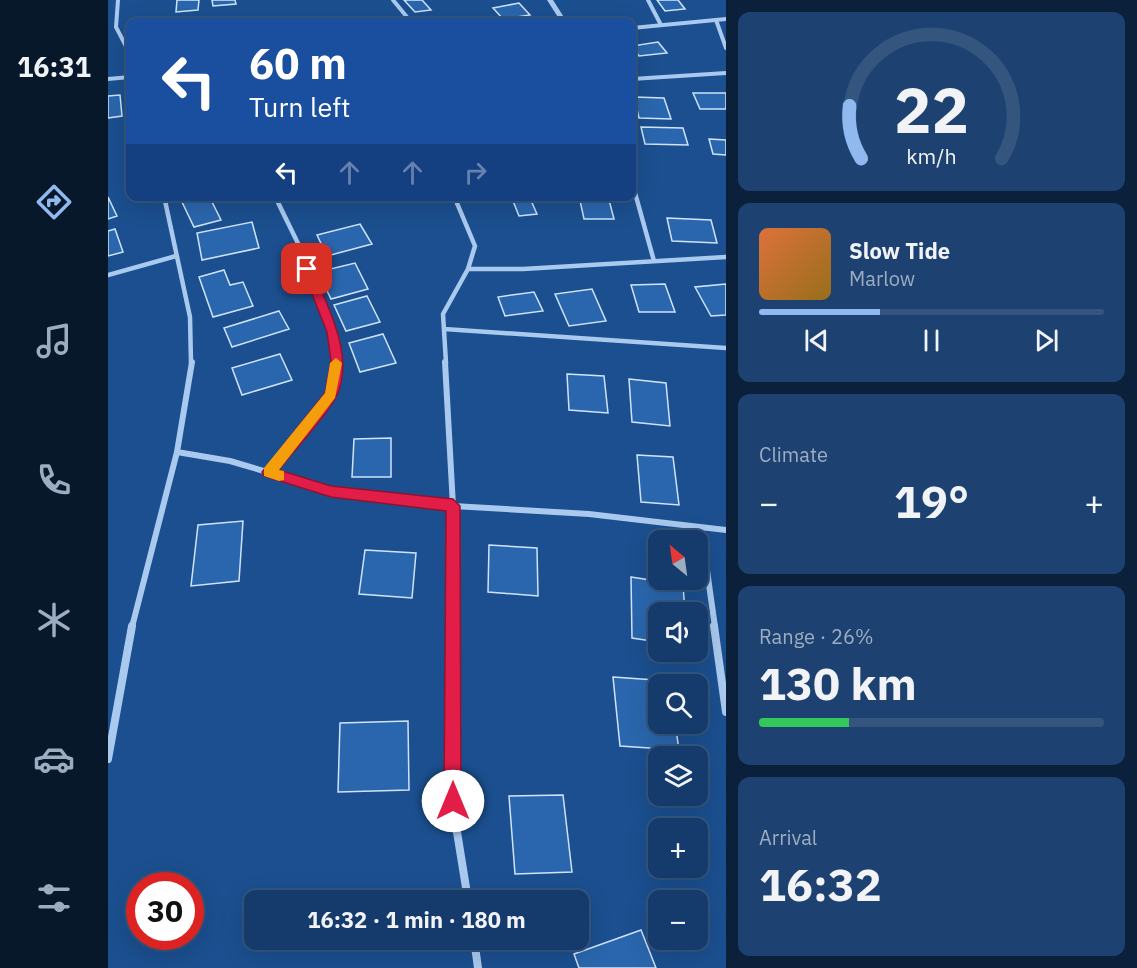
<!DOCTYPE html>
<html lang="en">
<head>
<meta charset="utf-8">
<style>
	:root { --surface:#143b6b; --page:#1d4271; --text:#f1f3f6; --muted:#9dadc1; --line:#33557e; --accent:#90b9f0 }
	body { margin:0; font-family:"IBM Plex Sans",sans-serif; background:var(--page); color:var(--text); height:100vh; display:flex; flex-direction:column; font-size:22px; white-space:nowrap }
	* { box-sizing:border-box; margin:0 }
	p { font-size:20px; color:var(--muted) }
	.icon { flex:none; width:33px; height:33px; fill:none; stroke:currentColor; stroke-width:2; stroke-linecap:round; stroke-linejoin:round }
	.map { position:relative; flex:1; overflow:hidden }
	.details { display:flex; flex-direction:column; gap:12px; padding:12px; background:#0b203b; width:411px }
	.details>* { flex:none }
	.banner { position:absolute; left:18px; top:18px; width:510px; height:183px; border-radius:12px; box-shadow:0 6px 24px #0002,0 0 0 2px var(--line); background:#1a4fa0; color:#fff; overflow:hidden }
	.needle { width:39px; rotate:331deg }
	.fabs { position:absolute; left:540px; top:530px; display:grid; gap:12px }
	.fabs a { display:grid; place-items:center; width:60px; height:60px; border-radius:12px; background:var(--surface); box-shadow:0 6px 24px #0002,0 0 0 2px var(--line); font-size:30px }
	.speed { position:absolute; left:18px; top:872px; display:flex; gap:12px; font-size:30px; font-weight:700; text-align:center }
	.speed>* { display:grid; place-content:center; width:78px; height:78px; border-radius:50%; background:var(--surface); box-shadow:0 6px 24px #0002,0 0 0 2px var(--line); line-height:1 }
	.speed .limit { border:9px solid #d22; background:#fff; color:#111 }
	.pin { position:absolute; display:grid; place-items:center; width:51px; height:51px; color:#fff; margin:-26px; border-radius:12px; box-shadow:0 3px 9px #0006 }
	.me { position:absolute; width:66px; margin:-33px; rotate:0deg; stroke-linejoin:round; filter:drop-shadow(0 0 4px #0008) }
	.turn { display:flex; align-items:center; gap:21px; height:126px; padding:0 24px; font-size:27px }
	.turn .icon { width:78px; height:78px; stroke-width:2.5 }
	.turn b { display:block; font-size:42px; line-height:51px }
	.lanes { display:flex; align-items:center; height:57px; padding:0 24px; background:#0003; justify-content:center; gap:30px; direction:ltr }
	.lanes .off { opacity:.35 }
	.big { font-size:45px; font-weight:700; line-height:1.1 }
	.details .card { flex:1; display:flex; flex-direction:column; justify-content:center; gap:9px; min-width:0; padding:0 21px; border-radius:12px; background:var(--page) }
	.details .dial { align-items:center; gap:0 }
	.dial svg { height:156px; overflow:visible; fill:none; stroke:var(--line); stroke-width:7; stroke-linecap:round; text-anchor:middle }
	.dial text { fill:var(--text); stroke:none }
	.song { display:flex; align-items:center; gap:18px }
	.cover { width:72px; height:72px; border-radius:9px; background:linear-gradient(135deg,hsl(20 70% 55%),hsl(40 70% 35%)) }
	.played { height:6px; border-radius:3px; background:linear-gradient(90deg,var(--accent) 35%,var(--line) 35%) }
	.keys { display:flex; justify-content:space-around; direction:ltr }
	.heat { display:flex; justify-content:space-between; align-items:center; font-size:33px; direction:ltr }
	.charge { height:9px; border-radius:4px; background:linear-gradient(90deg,#34c759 26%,var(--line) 0) }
	.trip { position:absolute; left:136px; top:890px; width:345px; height:60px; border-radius:12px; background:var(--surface); box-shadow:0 6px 24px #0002,0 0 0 2px var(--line); font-weight:700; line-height:60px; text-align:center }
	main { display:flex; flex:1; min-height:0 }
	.dock { display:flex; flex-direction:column; width:108px; justify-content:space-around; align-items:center; background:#08182b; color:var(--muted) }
	.dock .icon { width:42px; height:42px }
	.dock .current { color:var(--accent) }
	.dock b { font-size:27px; color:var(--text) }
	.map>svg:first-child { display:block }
</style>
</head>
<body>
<main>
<nav class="dock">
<b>16:31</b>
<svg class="icon current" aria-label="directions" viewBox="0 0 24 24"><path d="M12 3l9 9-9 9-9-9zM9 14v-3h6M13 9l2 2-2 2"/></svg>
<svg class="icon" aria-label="music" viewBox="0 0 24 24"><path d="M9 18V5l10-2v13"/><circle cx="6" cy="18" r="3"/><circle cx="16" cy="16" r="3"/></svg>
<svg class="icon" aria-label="phone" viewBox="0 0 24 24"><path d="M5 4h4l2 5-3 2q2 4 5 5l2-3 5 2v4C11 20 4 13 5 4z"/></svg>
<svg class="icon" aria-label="climate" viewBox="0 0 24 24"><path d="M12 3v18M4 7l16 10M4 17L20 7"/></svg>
<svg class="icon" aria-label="car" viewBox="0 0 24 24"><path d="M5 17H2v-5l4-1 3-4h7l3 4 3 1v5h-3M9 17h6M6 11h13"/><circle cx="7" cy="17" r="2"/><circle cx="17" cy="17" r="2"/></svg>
<svg class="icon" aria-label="filters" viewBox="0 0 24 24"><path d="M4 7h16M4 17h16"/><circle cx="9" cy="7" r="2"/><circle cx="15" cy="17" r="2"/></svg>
</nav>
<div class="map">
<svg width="618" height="968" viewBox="0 0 618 968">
	<rect width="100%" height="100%" fill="#1b4f8f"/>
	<path fill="#2a66ad" stroke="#cfe3fa" stroke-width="1.5" d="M69,0H91L90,10L68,12Z
		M104,0H127L128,4L105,6Z
		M296,0H314L323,10L307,12Z
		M549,0H570L577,9L557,11Z
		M411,3L422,15L395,19L385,8Z
		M550,42L559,53L531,56L524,46Z
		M585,93H618V109H592Z
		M12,95L14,116L0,118V96Z
		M526,97L556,98L563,119L531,118Z
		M533,127L575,128L580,145L537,144Z
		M601,139L618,140V155L605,154Z
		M86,196H101L113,220L86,227L73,200Z
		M403,196H421L429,214L411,216Z
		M471,196H500L506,219H476Z
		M0,197L9,216L0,219Z
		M559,218L603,220L609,243L564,241Z
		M144,222L151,248L94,260L89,233Z
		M252,224L264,244L219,256L209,235Z
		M7,229L15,252L0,256V231Z
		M247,263L260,289L223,299L210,272Z
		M116,270L122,285L135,282L145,306L105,317L91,277Z
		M557,284L567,312H531L523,285Z
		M618,284V315L603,316L587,287Z
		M484,289L498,321L461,326L447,294Z
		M426,292L435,311L397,316L390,297Z
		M259,296L272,322L238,331L226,305Z
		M171,311L181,329L124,347L116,328Z
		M275,334L288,363L252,372L241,343Z
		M172,354L184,380L134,395L124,368Z
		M459,374L496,376L500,413L461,410Z
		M521,379L558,383L562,426L524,422Z
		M283,438V477H244L246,439Z
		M529,455L565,457L571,505L533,502Z
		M135,521L131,581L83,586L90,525Z
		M381,545L429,548L430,596L380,592Z
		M257,550L308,553L304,598L251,594Z
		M523,577L575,585L577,612H550V642L524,638Z
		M505,677L561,681V684H550V723H567L571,750L512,746Z
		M300,721L301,790L230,792L232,723Z
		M455,795L464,872L407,874L401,796Z
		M533,930L548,968H471L466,954Z"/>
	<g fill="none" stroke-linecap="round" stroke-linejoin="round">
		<path stroke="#a9c9ee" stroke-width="4" d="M10,0L8,27L22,54
			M285,0L303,22
			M540,0L553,25
			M608,20L618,48
			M524,79L618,73"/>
		<path stroke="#a9c9ee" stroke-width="4.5" d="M524,182L546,261
			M56,196L82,317L83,363
			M167,196C191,248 226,305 228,363
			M360,269H415L618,257
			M0,275L68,256
			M336,329L618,348
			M338,363L335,314L360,269L367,246L346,196"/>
		<path stroke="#a9c9ee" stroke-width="6" d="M337,362L345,506V627
			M69,452L122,461L223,491L345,506L481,514L618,530
			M161,472C189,439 229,408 227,362
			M593,528L607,627
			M24,627L69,452L84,362"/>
		<path stroke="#a9c9ee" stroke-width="8" d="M345,626L344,801L360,900
			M606,626L618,712
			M0,759L24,626
			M366,939L370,968"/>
		<path fill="#a9c9ee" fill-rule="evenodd" d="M439,0H445L459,22H453Z
			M618,17V21L524,30V26Z
			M22,75V79L0,81V77Z"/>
	</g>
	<path fill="#e11d48" stroke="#92132f" stroke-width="1.5" d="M199,265L204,269C219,305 248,357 228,397C218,417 186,450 171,470L223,486L345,499L352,506L353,801L351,808L345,810L338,808L336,801L338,511L223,497L156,476L154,472L217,393L223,361L219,332L194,269Z"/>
	<path fill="#f59e0b" d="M228,358L234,363L227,398L171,470L176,471V480L171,481L156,476V468L217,393L222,363Z"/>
</svg>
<div class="fabs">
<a><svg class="needle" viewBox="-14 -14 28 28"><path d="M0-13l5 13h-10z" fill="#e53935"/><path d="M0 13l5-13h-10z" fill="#9dadc1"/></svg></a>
<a><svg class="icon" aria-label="sound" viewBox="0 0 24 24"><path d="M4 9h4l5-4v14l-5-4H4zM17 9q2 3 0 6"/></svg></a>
<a><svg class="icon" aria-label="search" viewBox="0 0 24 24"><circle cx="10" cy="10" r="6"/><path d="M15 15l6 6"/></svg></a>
<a><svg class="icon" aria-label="layers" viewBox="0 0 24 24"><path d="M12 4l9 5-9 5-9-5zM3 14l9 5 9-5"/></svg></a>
<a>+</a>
<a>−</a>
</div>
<div class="speed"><div class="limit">30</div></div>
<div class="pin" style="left:199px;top:269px;background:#d93025"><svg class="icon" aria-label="arrive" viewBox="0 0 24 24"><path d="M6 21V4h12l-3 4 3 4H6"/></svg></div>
<svg class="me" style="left:345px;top:801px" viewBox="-20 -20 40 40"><circle r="19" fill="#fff"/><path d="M0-13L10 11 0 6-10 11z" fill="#e11d48"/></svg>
<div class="trip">16:32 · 1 min · 180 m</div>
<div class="banner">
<div class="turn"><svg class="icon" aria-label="left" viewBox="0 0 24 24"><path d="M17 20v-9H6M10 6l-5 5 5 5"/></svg><div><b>60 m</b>Turn left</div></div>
<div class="lanes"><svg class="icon" aria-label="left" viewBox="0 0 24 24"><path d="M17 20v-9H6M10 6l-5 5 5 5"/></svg><svg class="icon off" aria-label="ahead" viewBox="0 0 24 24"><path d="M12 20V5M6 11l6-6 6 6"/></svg><svg class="icon off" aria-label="ahead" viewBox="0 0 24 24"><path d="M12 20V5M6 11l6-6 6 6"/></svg><svg class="icon off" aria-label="right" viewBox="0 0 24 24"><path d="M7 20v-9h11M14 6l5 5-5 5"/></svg></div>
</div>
</div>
<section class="details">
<div class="card dial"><svg viewBox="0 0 100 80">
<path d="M14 69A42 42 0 1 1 86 69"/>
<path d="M14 69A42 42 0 0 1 8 42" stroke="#90b9f0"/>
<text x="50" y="56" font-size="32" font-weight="700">22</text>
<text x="50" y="72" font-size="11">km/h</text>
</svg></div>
<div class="card">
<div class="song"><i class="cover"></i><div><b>Slow Tide</b><p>Marlow</p></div></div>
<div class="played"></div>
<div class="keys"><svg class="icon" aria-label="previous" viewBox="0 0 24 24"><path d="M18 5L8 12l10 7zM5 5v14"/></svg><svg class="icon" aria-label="pause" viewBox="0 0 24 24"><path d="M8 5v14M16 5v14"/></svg><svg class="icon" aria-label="next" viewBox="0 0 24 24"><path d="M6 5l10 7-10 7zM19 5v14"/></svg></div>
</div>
<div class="card"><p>Climate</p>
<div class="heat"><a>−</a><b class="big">19°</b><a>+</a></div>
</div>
<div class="card"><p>Range · 26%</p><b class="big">130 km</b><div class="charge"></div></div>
<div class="card"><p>Arrival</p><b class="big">16:32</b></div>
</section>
</main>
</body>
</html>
